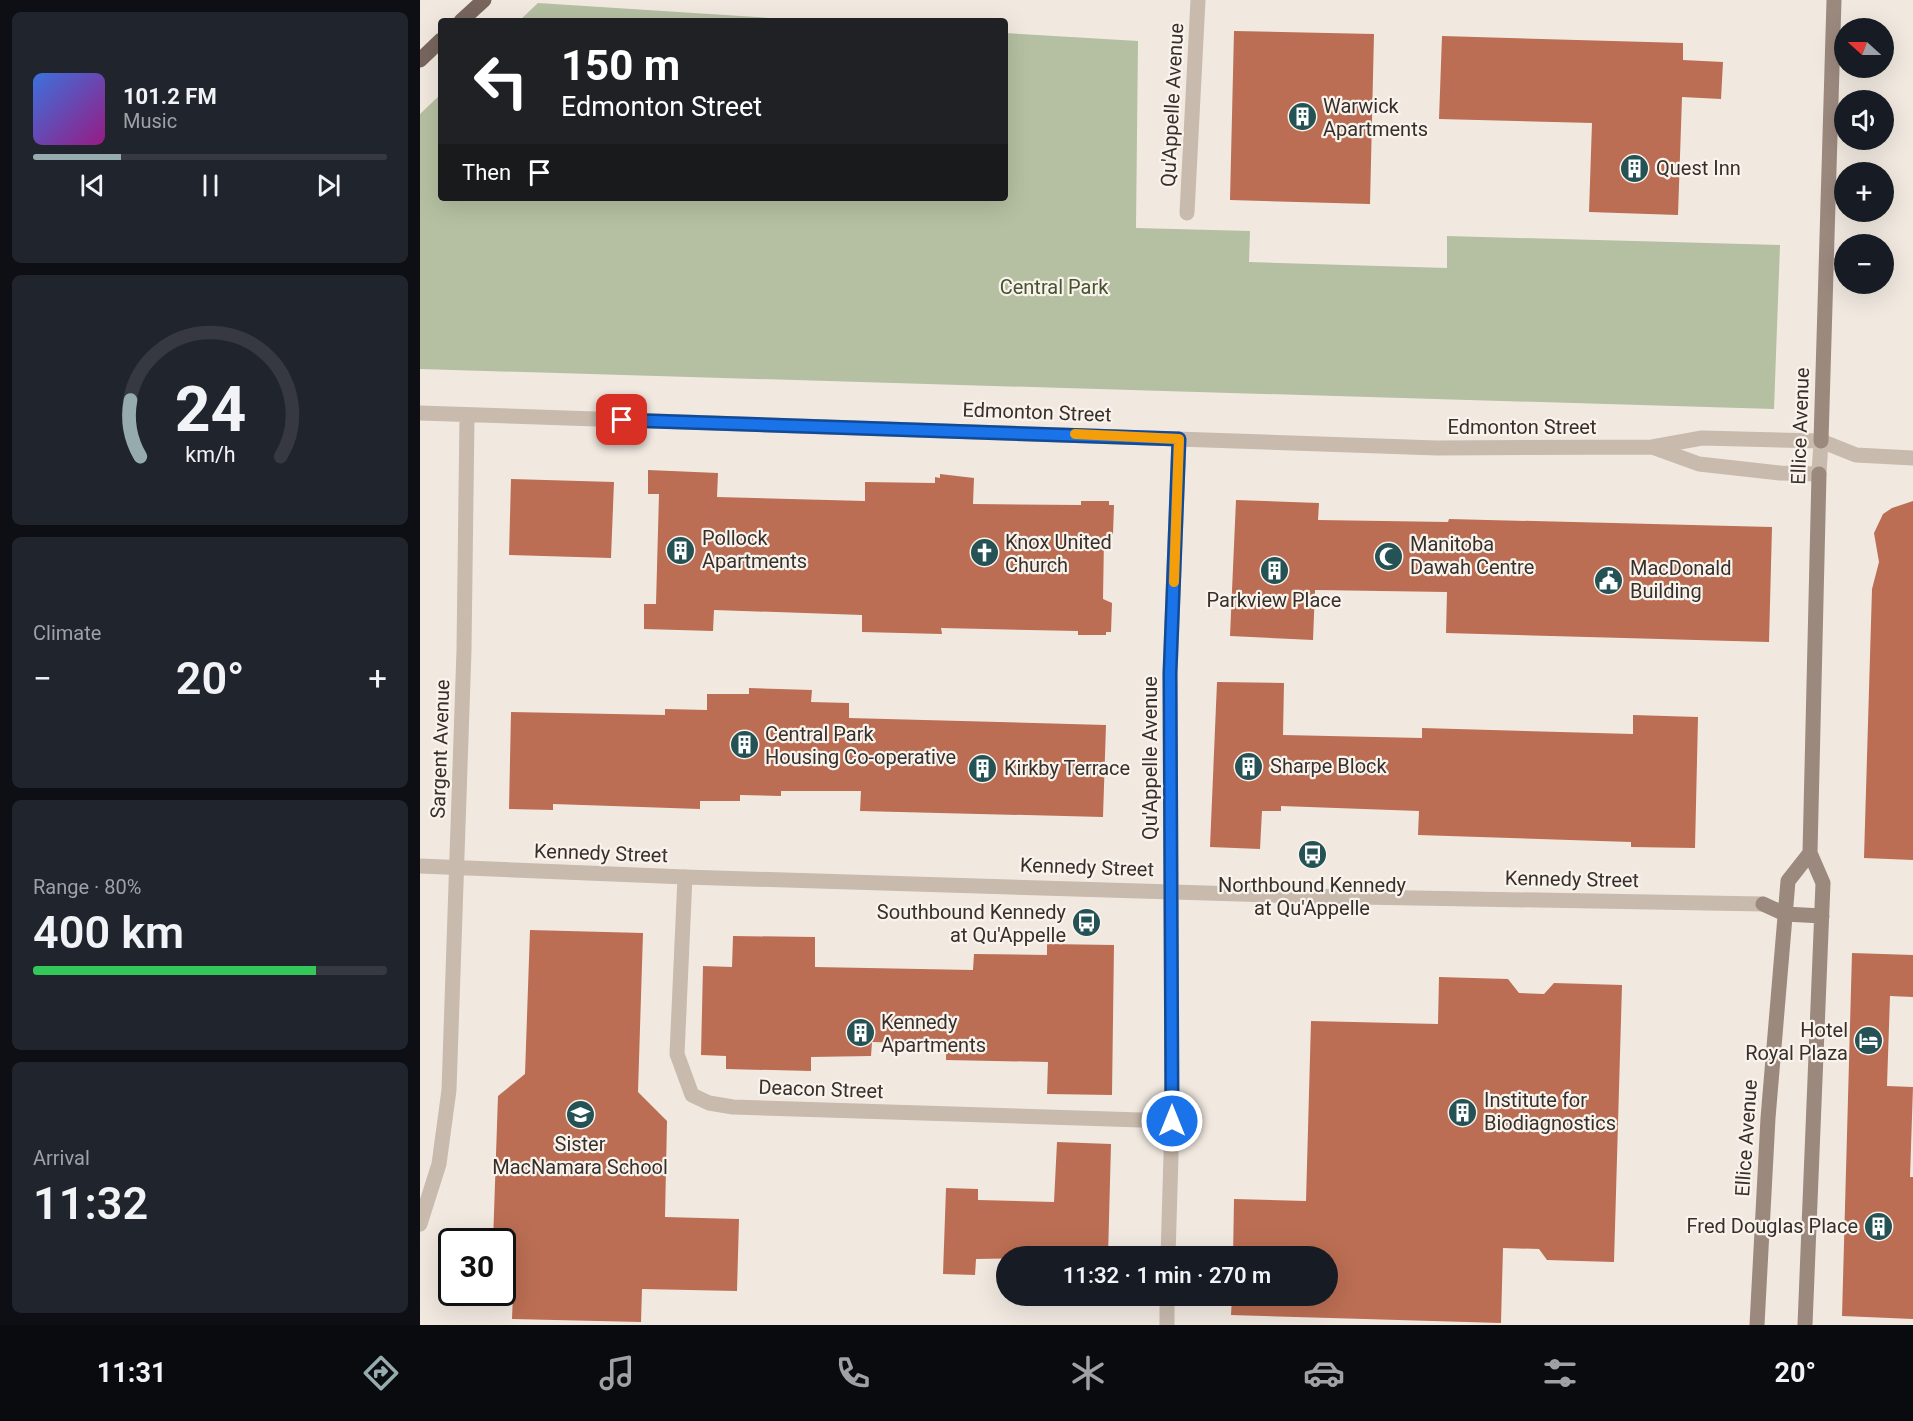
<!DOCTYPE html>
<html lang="en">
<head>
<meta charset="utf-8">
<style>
	:root { --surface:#171b24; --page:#20242c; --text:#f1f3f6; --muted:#9ea1a6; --line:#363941; --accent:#95abae }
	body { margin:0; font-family:Roboto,sans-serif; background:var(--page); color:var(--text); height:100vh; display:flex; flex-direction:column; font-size:22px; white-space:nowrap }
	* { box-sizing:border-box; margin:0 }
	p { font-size:20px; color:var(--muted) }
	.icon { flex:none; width:33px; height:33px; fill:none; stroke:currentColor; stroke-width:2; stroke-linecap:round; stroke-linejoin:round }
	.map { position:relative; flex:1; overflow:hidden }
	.panel { display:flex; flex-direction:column; gap:12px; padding:12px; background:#0d0f14; width:420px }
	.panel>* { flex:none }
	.hud { position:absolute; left:18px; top:18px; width:570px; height:183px; border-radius:6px; box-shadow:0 6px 24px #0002; background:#202124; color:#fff; overflow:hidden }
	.needle { width:39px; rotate:291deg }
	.controls { position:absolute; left:1414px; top:18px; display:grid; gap:12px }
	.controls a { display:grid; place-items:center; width:60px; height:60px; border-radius:50%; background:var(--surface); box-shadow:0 6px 24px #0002; font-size:30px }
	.speed { position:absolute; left:18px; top:1228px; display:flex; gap:12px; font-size:30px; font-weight:700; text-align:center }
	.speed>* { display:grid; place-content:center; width:78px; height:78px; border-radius:50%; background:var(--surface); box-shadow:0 6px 24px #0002; line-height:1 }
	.speed .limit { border:3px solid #111; border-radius:9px; background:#fff; color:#111 }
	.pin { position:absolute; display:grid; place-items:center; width:51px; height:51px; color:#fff; margin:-26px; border-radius:12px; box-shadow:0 3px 9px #0006 }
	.me { position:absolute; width:66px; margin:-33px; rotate:0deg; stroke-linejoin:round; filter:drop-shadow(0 0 4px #0008) }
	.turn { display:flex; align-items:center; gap:21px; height:126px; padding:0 24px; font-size:27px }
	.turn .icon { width:78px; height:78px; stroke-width:2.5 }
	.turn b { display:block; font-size:42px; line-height:51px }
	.then { display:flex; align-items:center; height:57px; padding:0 24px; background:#0003; gap:12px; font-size:22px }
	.big { font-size:45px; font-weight:600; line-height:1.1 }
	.panel .widget { flex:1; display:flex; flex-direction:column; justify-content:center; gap:9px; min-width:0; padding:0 21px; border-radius:9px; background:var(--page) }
	.panel .dial { align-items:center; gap:0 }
	.dial svg { height:156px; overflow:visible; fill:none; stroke:var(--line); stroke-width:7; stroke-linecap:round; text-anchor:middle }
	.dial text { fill:var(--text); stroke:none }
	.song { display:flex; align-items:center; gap:18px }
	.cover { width:72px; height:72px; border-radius:9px; background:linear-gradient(135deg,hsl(220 70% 55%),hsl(310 70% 35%)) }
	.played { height:6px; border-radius:3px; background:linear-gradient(90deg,var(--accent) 25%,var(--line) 25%) }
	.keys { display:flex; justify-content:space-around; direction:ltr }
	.heat { display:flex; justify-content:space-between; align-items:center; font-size:33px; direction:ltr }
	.charge { height:9px; border-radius:4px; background:linear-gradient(90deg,#34c759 80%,var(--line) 0) }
	.trip { position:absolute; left:576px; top:1246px; width:342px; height:60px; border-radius:30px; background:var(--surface); box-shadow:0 6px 24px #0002; font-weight:600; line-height:60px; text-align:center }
	.tabs { display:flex; height:96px; justify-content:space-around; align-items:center; background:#090b0e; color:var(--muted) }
	.tabs .icon { width:42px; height:42px }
	.tabs .current { color:var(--accent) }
	.tabs b { font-size:27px; color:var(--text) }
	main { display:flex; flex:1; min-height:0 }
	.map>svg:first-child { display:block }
</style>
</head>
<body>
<main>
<section class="panel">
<div class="widget">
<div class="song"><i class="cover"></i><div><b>101.2 FM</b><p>Music</p></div></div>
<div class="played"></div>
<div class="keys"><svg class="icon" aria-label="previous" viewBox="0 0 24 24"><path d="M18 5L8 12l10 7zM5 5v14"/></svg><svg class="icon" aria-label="pause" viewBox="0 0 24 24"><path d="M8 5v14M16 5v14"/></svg><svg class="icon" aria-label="next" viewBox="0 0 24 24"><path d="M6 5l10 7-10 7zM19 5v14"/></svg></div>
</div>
<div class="widget dial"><svg viewBox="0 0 100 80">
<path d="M14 69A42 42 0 1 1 86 69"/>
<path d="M14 69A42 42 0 0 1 9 40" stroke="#95abae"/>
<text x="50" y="56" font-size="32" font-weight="700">24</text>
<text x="50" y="72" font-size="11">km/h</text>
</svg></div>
<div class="widget"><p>Climate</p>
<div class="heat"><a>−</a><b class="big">20°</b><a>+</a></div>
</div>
<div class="widget"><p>Range · 80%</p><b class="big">400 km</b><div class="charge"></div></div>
<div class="widget"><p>Arrival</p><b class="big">11:32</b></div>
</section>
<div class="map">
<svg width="1493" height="1325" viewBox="0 0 1493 1325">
	<rect width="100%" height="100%" fill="#f1e9e0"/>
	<path fill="#b5bfa1" d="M118,3L398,21H99Z
		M585,33L718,41L716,228L830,231L829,262L1027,268V236L1360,245L1354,409L0,369V114L21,94V198H585Z"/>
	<path fill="#bb6e53" d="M814,31L954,34L950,204L810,200Z
		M1022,36L1263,43V60L1303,62L1301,99L1262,97L1258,215L1169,212L1172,123L1019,119Z
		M228,470L298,473L297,497L445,501V482L515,483V477L520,478V474L554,478L553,504L661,505V501H689V505H694L693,534L684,538L683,599L692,603L691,632H686V635H658V631L521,628L522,634L442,632V615L294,610L293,631L224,629V604H236L239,494H228Z
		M91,479L194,482L191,558L89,555Z
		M816,500L899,503L898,520L1028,522L1029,519L1352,527L1349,642L1026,633L1027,592L895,590L893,640L810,636Z
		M1493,501V860L1444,858L1452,589L1459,562L1454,533L1463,514L1472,508Z
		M797,682L864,683L863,735L1002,738V728L1213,734V715L1278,717L1275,848L1211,847V842L998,835L999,811L861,806V811H842L840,849L790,847Z
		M329,688L392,690L391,702L429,703V718L686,725L683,817L440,811L441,791H361V796L320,795V801H280V809L133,804V810L89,809L91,712L245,715V709L287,710V694H329Z
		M110,930L223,933L218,1092L247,1121L245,1217L319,1219L317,1291L222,1289L221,1322L92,1319L94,1267H82V1242H73L78,1096L105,1074Z
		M313,936L395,937V967L553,970L554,954L627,955V944L694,945L692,1095L627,1094L628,1062L526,1060V1044L452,1042L451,1056L391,1057V1071L306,1069V1056L281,1055L283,966L312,967Z
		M1432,953L1493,955V997L1470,996L1467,1086L1493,1087L1490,1177H1493V1319L1422,1316Z
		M1019,977L1088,979L1099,993L1124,994L1134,983L1202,985L1194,1262L1127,1260L1119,1249L1083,1248L1081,1323L811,1315L812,1296H908V1257H813L814,1199L886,1201L891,1021L1018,1024Z
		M637,1142L691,1144L688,1257L556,1259L555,1275L523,1274L526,1188L558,1189V1200L634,1202Z"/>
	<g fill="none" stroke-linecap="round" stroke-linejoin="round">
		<path stroke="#c8baad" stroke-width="15" d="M767,213L778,0
			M1401,441L1436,455L1493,458
			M265,877L257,1054L272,1095L289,1103L313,1107L752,1121
			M748,1257L752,1121L750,673L759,439
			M747,1325V1296"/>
		<path stroke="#c8baad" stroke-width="15" d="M0,413L1017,448L1232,447L1282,438L1401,441L1399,474L1360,473L1279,464L1232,447
			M0,866L265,877L883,896L1343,904
			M0,1224L19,1164L29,1090L44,650L47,416"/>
		<path stroke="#9c897e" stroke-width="15" d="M1401,441L1414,0
			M1343,904L1365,914L1402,916
			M1337,1325L1348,1118L1368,881L1390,853
			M1385,1325L1403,883L1390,853L1399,474"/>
		<path stroke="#78665d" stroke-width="15" d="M41,21L64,0
			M0,60L21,40"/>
	</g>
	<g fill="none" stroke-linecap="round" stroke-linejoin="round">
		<defs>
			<path id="route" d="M202,420L759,439L750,673L752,1121"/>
		</defs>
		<use href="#route" stroke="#114b97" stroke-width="15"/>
		<use href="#route" stroke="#1a73e8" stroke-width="10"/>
		<path stroke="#f59e0b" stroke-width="10" d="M655,434L759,439L754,582"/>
	</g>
	<defs>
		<symbol id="building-disc" viewBox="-11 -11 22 22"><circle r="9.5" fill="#245255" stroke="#f9f3ec"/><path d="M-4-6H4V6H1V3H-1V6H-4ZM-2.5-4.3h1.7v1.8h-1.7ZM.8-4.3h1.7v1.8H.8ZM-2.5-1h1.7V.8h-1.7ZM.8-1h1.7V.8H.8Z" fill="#fff"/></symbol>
		<symbol id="church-disc" viewBox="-11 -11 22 22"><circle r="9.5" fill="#245255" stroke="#f9f3ec"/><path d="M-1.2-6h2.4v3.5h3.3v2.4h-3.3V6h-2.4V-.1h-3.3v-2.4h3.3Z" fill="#fff"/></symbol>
		<symbol id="mosque-disc" viewBox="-11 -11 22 22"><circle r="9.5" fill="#245255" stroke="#f9f3ec"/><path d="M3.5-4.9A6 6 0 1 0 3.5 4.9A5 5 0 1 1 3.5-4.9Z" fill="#fff"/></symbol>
		<symbol id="civic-disc" viewBox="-11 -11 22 22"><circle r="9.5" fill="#245255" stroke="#f9f3ec"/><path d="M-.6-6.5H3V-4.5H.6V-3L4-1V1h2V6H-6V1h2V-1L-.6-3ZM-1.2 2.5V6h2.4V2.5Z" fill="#fff"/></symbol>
		<symbol id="bus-disc" viewBox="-11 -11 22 22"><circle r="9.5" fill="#245255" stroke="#f9f3ec"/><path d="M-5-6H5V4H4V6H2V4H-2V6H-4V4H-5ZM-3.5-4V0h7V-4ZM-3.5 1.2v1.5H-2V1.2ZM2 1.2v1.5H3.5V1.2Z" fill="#fff"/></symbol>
		<symbol id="hotel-disc" viewBox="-11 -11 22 22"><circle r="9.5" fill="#245255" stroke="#f9f3ec"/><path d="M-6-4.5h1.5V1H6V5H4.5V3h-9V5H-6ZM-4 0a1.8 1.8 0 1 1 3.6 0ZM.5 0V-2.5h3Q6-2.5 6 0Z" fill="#fff"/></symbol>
		<symbol id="school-disc" viewBox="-11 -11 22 22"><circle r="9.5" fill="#245255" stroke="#f9f3ec"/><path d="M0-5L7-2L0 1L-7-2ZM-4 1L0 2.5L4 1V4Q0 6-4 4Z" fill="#fff"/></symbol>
	</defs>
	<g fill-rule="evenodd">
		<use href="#building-disc" x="866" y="100" width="33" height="33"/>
		<use href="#building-disc" x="1198" y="152" width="33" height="33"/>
		<use href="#building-disc" x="244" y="534" width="33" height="33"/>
		<use href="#church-disc" x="548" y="536" width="33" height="33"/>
		<use href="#mosque-disc" x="952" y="540" width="33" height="33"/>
		<use href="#building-disc" x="838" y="554" width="33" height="33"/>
		<use href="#civic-disc" x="1172" y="564" width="33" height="33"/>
		<use href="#building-disc" x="308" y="728" width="33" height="33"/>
		<use href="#building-disc" x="812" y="750" width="33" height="33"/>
		<use href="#building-disc" x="546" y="752" width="33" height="33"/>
		<use href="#bus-disc" x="876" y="838" width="33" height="33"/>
		<use href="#bus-disc" x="650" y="906" width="33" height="33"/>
		<use href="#building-disc" x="424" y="1016" width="33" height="33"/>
		<use href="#hotel-disc" x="1432" y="1024" width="33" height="33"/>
		<use href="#building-disc" x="1026" y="1096" width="33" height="33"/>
		<use href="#school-disc" x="144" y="1098" width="33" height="33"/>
		<use href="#building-disc" x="1442" y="1210" width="33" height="33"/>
	</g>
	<g text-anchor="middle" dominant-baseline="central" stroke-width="4.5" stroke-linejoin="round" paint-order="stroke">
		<g font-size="20" fill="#372f2b" stroke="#f9f3ec">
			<text transform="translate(752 105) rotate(-87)">Qu'Appelle Avenue</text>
			<text transform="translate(617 412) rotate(2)">Edmonton Street</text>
			<text transform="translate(1380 426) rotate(-88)">Ellice Avenue</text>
			<text x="1102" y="427">Edmonton Street</text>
			<text transform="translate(20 749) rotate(-88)">Sargent Avenue</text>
			<text transform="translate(730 758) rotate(-90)">Qu'Appelle Avenue</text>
			<text transform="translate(181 853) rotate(2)">Kennedy Street</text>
			<text transform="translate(667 867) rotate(2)">Kennedy Street</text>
			<text transform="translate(1152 879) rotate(1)">Kennedy Street</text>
			<text transform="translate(401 1089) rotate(2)">Deacon Street</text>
			<text transform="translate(1326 1138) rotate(-86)">Ellice Avenue</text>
		</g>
		<g font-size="20" fill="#372f2b" stroke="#f9f3ec" text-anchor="start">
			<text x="903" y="106">Warwick<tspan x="903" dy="23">Apartments</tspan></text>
			<text x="1236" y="168">Quest Inn</text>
			<text x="282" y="538">Pollock<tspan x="282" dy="23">Apartments</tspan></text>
			<text x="585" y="542">Knox United<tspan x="585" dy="23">Church</tspan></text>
			<text x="990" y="544">Manitoba<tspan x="990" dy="23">Dawah Centre</tspan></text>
			<text x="1210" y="568">MacDonald<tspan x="1210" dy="23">Building</tspan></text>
			<text x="854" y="600" text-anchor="middle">Parkview Place</text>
			<text x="345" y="734">Central Park<tspan x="345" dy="23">Housing Co-operative</tspan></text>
			<text x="850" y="766">Sharpe Block</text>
			<text x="584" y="768">Kirkby Terrace</text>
			<text x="892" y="885" text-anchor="middle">Northbound Kennedy<tspan x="892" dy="23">at Qu'Appelle</tspan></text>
			<text x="646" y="912" text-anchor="end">Southbound Kennedy<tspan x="646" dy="23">at Qu'Appelle</tspan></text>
			<text x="461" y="1022">Kennedy<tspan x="461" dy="23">Apartments</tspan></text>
			<text x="1428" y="1030" text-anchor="end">Hotel<tspan x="1428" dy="23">Royal Plaza</tspan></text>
			<text x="1064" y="1100">Institute for<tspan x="1064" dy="23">Biodiagnostics</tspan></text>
			<text x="160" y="1144" text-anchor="middle">Sister<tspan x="160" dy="23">MacNamara School</tspan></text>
			<text x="1438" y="1226" text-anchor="end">Fred Douglas Place</text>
		</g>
		<g font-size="20" fill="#465330" stroke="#f9f3ec">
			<text x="634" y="287">Central Park</text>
		</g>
	</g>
</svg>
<div class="controls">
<a><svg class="needle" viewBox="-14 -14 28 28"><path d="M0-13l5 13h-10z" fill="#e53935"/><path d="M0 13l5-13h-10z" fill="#9ea1a6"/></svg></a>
<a><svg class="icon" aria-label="sound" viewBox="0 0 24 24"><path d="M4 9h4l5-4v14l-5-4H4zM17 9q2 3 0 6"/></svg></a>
<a>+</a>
<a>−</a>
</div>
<div class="speed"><div class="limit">30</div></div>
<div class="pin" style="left:202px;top:420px;background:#d93025"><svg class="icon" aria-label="arrive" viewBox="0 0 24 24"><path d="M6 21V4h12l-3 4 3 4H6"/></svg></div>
<svg class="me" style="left:752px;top:1121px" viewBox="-20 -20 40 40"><circle r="17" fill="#1a73e8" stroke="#fff" stroke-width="3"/><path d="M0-11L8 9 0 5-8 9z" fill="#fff"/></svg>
<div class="trip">11:32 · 1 min · 270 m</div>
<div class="hud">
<div class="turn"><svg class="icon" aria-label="left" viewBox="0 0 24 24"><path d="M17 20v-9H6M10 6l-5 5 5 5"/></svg><div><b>150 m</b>Edmonton Street</div></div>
<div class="then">Then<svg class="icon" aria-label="arrive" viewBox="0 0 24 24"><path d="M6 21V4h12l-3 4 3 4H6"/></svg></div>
</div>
</div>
</main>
<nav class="tabs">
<b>11:31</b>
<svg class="icon current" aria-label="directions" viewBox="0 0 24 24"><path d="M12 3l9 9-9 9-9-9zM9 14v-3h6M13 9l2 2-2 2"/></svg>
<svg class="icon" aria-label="music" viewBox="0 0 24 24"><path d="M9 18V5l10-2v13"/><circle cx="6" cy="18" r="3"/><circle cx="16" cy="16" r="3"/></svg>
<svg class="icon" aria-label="phone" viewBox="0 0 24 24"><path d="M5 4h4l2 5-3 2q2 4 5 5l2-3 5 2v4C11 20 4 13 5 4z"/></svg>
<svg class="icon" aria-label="climate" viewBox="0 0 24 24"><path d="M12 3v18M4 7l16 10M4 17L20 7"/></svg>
<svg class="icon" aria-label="car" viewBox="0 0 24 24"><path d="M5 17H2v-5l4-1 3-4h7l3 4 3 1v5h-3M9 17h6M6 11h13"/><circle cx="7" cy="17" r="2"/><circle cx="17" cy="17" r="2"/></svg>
<svg class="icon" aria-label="filters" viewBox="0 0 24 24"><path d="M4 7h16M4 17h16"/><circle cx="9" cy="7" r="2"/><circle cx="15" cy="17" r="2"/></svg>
<b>20°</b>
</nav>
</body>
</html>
